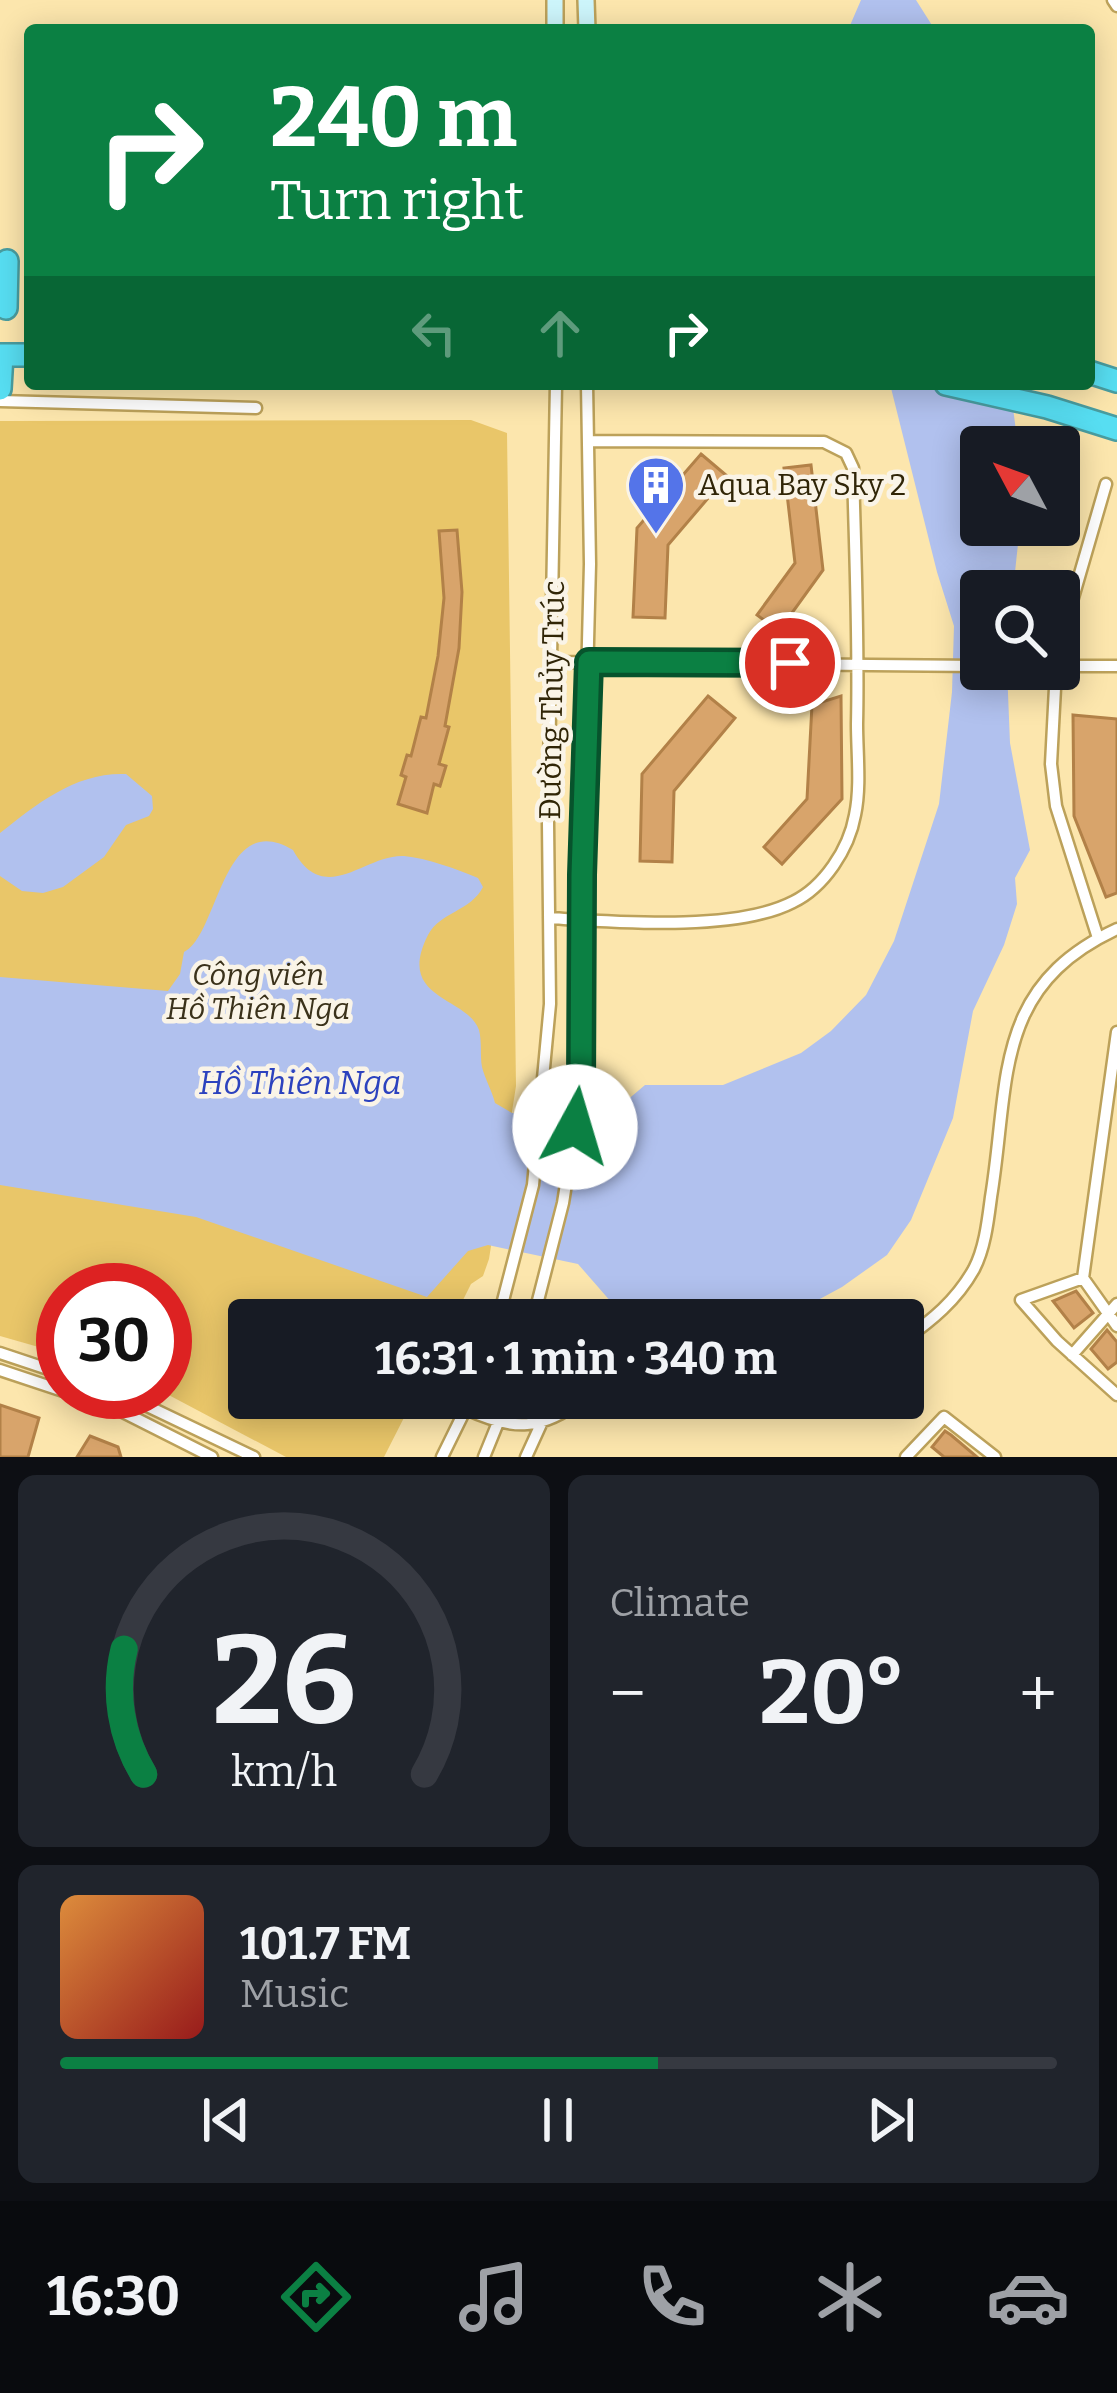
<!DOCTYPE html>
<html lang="en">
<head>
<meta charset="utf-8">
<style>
	:root { --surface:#171b24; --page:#20242c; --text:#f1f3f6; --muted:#9ea1a6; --line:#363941; --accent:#0b8043 }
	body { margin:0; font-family:Bitter,serif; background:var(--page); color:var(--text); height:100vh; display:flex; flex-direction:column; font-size:45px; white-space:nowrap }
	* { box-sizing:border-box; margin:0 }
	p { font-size:39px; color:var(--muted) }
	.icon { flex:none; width:66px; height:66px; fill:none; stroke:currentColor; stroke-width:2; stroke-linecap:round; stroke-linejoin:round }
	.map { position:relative; height:1457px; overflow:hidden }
	.panel { display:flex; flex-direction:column; gap:18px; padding:18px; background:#0d0f14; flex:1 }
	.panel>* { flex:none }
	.top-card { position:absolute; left:24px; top:24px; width:1071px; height:366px; border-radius:12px; box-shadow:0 6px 30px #0003; background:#0b8043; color:#fff; overflow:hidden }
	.needle { width:78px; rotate:311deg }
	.buttons { position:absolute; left:960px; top:426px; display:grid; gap:24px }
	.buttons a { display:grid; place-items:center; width:120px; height:120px; border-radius:12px; background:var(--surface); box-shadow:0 6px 30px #0003; font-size:60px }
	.speed { position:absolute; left:36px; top:1263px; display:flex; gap:24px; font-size:60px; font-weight:700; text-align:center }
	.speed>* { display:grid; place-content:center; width:156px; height:156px; border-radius:50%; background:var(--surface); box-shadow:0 6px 30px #0003; line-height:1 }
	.speed .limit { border:18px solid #d22; background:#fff; color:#111 }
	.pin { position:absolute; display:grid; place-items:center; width:102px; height:102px; color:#fff; margin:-51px; border:6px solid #fff; border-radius:50%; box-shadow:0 3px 12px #0007 }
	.me { position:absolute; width:132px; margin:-66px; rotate:6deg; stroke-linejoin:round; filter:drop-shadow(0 0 9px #0008) }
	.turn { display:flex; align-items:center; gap:42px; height:252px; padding:0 48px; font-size:54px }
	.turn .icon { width:156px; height:156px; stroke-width:2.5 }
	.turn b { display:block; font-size:84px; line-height:102px }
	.lanes { display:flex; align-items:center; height:114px; padding:0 48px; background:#0003; justify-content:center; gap:60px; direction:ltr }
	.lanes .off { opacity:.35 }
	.big { font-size:90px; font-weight:700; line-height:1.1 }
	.panel .widget { flex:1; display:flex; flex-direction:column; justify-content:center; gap:18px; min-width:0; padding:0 42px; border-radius:18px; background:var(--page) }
	.panel .dial { align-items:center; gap:0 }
	.dial svg { height:312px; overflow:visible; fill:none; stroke:var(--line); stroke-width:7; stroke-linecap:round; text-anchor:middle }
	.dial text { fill:var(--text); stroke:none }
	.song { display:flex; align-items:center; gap:36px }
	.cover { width:144px; height:144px; border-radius:18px; background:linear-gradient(135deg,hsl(30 70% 55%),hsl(0 70% 35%)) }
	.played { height:12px; border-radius:6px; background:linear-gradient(90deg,var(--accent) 60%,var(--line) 60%) }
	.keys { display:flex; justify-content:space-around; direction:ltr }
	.heat { display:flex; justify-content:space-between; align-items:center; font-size:66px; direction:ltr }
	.panel .tiles { flex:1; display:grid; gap:18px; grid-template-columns:1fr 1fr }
	.widget:last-child { grid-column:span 2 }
	.trip { position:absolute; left:228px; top:1299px; width:696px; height:120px; border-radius:12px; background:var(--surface); box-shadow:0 6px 30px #0003; font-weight:700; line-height:120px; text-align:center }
	.tabs { display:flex; height:192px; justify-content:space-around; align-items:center; background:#090b0e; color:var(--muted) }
	.tabs .icon { width:84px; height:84px }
	.tabs .active { color:var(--accent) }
	.tabs b { font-size:54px; color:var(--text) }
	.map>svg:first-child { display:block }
</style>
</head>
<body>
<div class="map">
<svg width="1117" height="1457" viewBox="0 0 1117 1457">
	<rect width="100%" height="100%" fill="#fce6ad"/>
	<path fill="#e9c669" d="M471,420L507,433L516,1086L489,1259L483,1276L471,1284L453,1320H249V1398H414L384,1457H286L163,1392L165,1290H63V1354L0,1336V421Z"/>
	<path fill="#b1c1ee" d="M861,0H916L935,30H848Z
		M890,384H1010L1018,447H981V525H1020L1013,591H981V669H1007L1010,743L1030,850L1015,878L1017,904L1004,945L973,1011L953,1118L911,1220L887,1255L842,1287L781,1320H642L619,1311L578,1264L488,1245L468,1251L427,1297L196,1217L0,1185V977L168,991L180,974L184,952C219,935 222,807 293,850C325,908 364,854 404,856C427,858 456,869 478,878L483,887C471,911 440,912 428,935C395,1000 467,996 479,1030C482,1041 480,1056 482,1067C485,1079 492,1091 495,1103L512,1113L599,1124L645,1085H723L801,1053L831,1031L866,995L894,941L939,804L952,692L954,626L937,572Z
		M126,774L152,796L153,809L149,816L126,825L104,857L63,887L43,893L22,891L0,876V833C38,803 76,772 126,774Z"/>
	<path fill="#d8a46b" stroke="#b28148" stroke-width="3" d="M701,454L727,476L668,545L665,618L633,617L637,528Z
		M811,465L823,570L779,631L757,615L795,563L784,468Z
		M457,530L462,592L459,648L445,726L449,727L439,764L446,766L440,786L434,784L427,813L398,804L406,777L401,775L407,755L411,756L421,717L426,718L438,656L444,598L439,531Z
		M708,696L735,718L674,791L672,862L640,861L642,774Z
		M841,696L842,799L782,864L764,847L807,799L812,705Z
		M1073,715L1117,719V893L1106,897L1074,816Z
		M1076,1291L1093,1313L1074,1328L1053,1301Z
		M1107,1330L1117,1342V1362L1108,1369L1091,1349Z
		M0,1405L39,1418L28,1457H0Z
		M945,1431L951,1435L977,1457H944L932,1447Z
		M90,1436L118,1447L121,1457H77Z"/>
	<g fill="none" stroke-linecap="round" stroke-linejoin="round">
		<defs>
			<path id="street" d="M1113,0L1117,6
				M0,401L256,408
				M1059,646L1106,484
				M553,662L981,666
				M1059,666H1117
				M1056,669L1051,764L1056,806L1098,938
				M549,918C616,922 735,932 793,902C824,887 849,849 855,815C861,787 857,753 857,724C859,639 855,553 853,468L846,453L824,442L589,441
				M1083,1278L1117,1032
				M498,1320L533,1185L550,1004L548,823L556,384
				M533,1320L563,1203L581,1089L582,875L590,564L587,384
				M1117,1326L1083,1278L1021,1300L1057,1341L1117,1395
				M903,1341C932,1320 956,1301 974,1269C985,1248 988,1220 991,1197C1010,1081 992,987 1117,929
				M0,1353L63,1374
				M1072,1355L1117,1304
				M0,1370L63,1391
				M66,1392L119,1410L212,1457
				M118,1392L254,1457
				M466,1409C513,1431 542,1431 584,1398
				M442,1457L471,1398
				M484,1457L508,1398
				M526,1457L542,1422
				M906,1457L944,1417L995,1457"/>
			<path id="secondary" d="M586,0L587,30
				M555,30V0"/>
			<path id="highway" d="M6,308L7,261
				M0,355H30
				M1089,372L1117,381
				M946,384L1047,407L1117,429
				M0,389L2,355"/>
		</defs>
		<use href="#street" stroke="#bca15a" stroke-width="15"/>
		<use href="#secondary" stroke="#bca15a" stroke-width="20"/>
		<use href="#highway" stroke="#499da0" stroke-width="26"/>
		<use href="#street" stroke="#fff" stroke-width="10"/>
		<use href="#secondary" stroke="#cdf5fb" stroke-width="15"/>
		<use href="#highway" stroke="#57def2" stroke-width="21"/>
	</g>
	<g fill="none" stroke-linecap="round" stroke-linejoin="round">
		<defs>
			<path id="route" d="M575,1127L581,1089L582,875L589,662L790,663"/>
		</defs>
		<use href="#route" stroke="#07532c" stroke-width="30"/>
		<use href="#route" stroke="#0b8043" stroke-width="21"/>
	</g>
	<defs>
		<symbol id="building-pin" viewBox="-11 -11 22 30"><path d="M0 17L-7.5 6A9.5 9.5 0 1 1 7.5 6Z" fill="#5474e9" stroke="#faf4e7"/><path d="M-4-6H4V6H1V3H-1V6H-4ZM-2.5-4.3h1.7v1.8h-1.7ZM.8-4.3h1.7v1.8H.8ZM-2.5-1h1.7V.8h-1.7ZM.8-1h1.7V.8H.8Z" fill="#fff"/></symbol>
	</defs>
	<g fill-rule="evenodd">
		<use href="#building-pin" x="623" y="452" width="66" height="90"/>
	</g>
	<g text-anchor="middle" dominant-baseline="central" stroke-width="9" stroke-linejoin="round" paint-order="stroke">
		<g font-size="30" fill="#302507" stroke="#faf4e7" text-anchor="start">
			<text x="698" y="485">Aqua Bay Sky 2</text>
		</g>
		<g font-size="30" fill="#302507" stroke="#faf4e7">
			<text transform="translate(552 700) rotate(-89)">Đường Thủy Trúc</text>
		</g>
		<g font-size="30" font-style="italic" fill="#3a311a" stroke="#faf4e7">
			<text x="258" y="975">Công viên<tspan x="258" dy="34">Hồ Thiên Nga</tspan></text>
		</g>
		<g font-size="33" font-style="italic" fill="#2c42be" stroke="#faf4e7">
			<text x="300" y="1083">Hồ Thiên Nga</text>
		</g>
	</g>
</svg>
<div class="buttons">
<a><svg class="needle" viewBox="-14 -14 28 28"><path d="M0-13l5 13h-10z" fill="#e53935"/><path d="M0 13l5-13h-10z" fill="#9ea1a6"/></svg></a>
<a><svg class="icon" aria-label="search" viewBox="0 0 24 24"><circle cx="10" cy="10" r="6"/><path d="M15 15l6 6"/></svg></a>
</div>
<div class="speed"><div class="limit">30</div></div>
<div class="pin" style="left:790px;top:663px;background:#d93025"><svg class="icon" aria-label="arrive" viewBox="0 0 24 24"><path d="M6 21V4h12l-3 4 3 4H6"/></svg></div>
<svg class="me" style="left:575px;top:1127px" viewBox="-20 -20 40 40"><circle r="19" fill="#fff"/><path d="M0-13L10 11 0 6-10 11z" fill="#0b8043"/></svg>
<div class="trip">16:31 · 1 min · 340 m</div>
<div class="top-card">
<div class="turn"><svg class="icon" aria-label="right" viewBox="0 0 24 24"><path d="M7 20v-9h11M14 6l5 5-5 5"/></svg><div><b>240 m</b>Turn right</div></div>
<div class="lanes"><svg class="icon off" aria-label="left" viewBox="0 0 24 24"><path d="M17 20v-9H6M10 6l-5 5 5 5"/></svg><svg class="icon off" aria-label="ahead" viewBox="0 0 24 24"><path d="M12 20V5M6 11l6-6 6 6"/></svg><svg class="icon" aria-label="right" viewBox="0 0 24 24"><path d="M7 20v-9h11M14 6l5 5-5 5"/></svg></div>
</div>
</div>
<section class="panel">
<div class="tiles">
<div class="widget dial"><svg viewBox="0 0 100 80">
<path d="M14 69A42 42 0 1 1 86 69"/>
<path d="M14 69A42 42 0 0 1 9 37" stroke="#0b8043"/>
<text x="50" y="56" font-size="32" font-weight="700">26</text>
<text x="50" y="72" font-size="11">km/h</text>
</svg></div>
<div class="widget"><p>Climate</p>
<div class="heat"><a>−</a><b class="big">20°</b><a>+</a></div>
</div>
<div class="widget">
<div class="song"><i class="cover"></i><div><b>101.7 FM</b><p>Music</p></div></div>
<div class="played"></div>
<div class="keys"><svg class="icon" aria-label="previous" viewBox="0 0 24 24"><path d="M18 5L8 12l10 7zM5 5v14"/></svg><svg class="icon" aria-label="pause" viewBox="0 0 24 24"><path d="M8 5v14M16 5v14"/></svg><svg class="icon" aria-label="next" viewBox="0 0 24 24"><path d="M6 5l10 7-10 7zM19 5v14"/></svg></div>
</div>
</div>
</section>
<nav class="tabs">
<b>16:30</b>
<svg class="icon active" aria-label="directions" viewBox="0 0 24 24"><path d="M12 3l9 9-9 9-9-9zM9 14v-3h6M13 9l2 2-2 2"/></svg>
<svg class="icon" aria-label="music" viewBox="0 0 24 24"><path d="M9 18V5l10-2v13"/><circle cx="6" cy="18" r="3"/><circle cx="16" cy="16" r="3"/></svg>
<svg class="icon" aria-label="phone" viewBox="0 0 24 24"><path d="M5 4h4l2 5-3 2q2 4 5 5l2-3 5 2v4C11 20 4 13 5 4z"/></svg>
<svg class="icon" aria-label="climate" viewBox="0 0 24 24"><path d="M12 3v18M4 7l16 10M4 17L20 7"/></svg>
<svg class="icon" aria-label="car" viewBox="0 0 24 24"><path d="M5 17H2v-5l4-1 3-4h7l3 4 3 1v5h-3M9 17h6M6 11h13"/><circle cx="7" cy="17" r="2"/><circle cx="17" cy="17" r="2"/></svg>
</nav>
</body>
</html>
